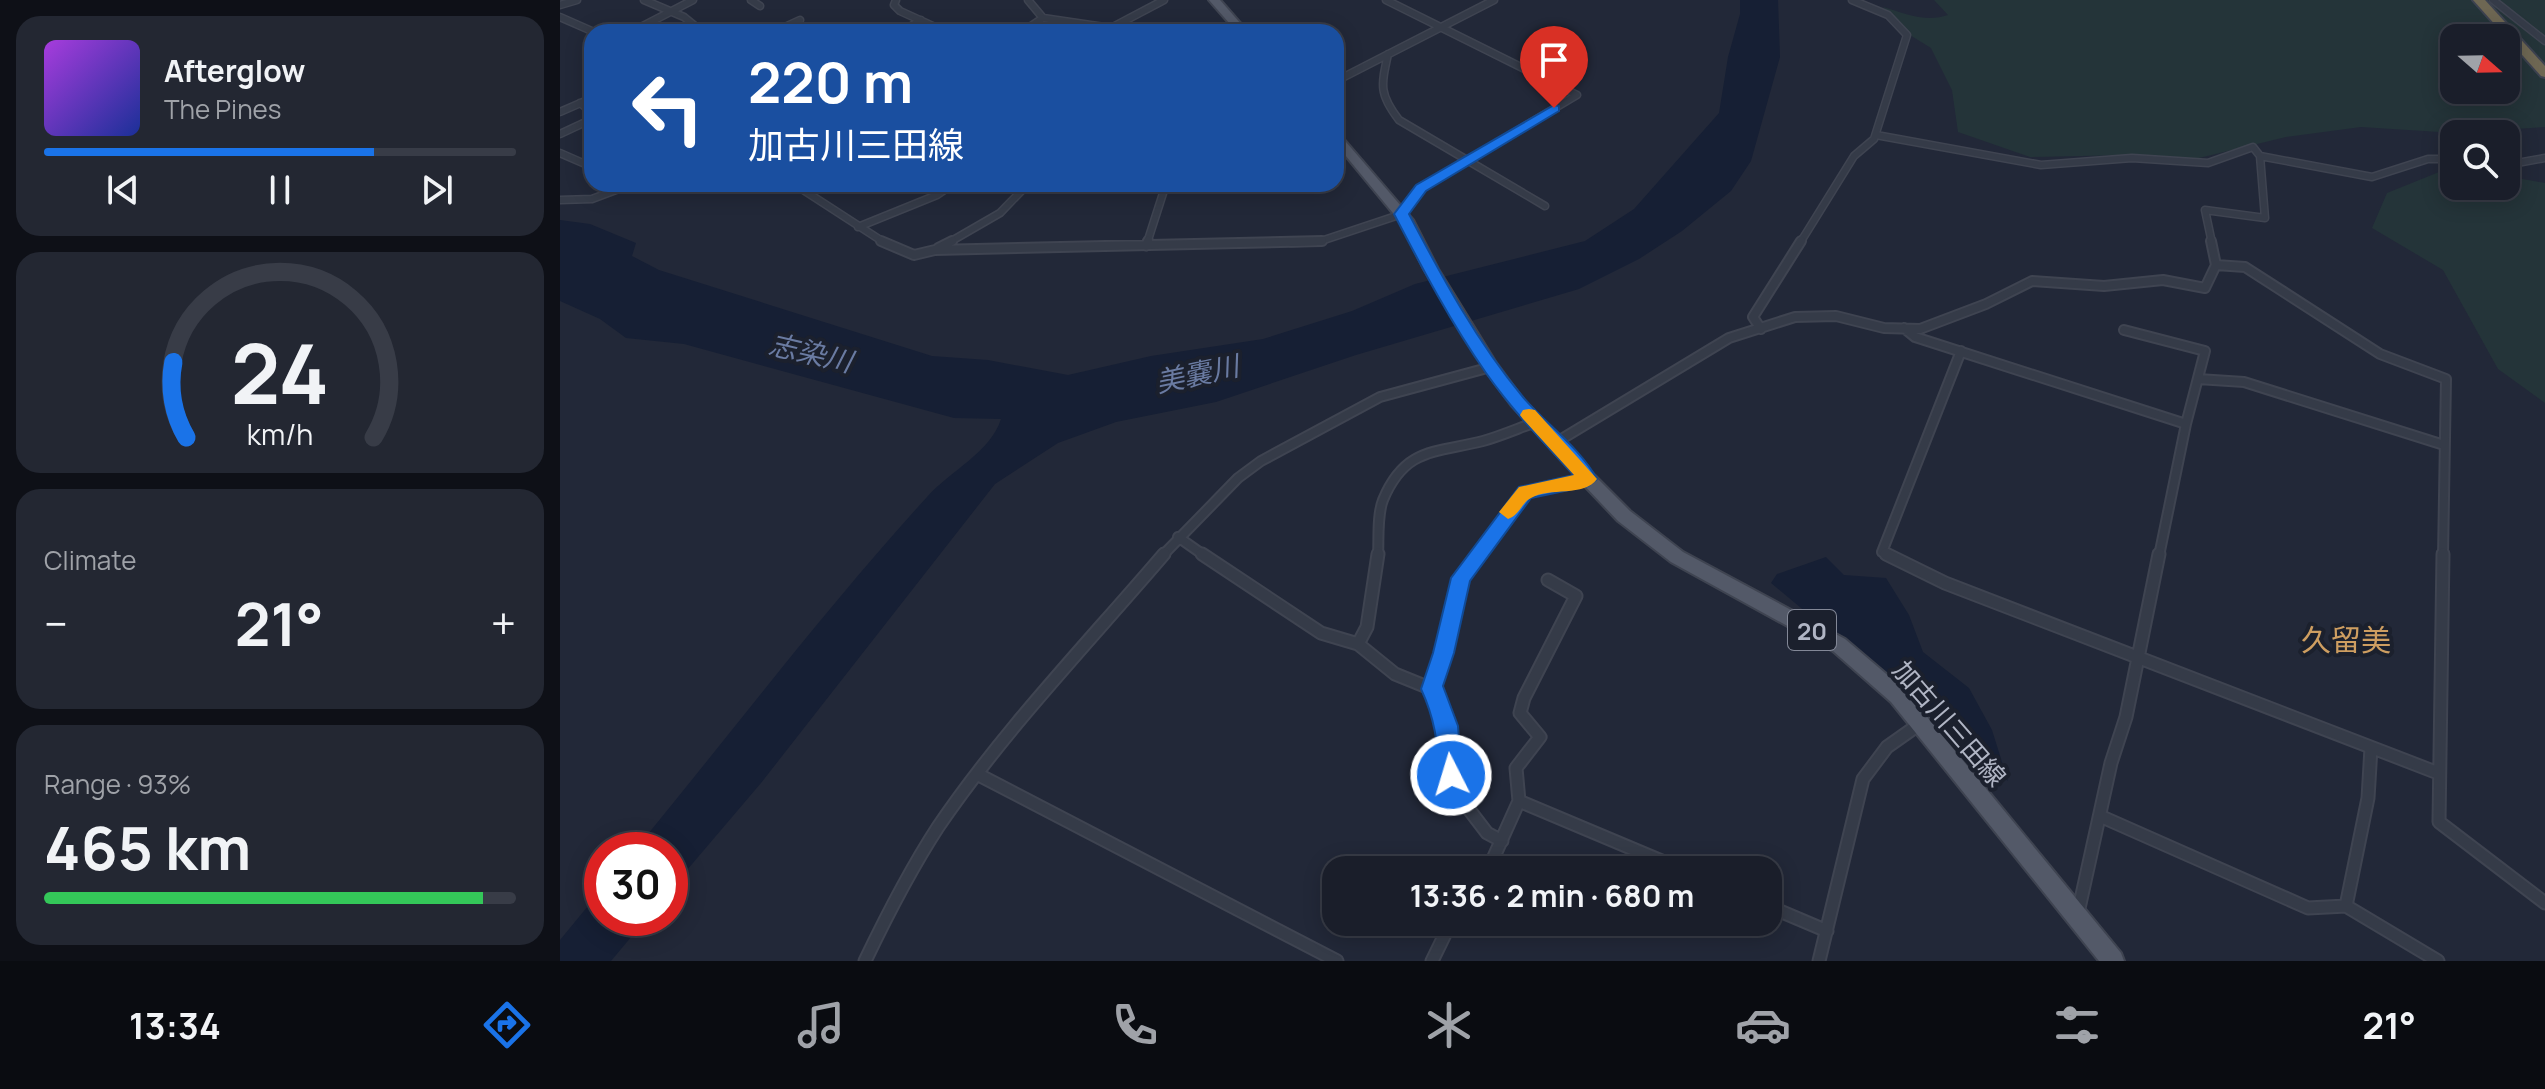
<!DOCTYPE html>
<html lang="en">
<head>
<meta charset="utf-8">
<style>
	:root { --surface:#1a1e2a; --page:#232732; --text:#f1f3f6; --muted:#9fa2a8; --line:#383c47; --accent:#1a73e8 }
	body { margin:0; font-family:Manrope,"Noto Sans JP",sans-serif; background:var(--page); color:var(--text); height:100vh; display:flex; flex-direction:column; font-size:30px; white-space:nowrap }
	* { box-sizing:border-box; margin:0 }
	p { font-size:26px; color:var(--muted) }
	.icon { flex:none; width:44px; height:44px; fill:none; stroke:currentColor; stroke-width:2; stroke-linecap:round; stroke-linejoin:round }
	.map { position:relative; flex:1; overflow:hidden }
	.panel { display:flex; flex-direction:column; gap:16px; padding:16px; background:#0e1017; width:560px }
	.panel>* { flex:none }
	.hud { position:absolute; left:24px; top:24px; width:760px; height:168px; border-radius:24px; box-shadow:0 4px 20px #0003,0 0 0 2px var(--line); background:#1a4fa0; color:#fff; overflow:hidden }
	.needle { width:52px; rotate:110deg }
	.buttons { position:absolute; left:1880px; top:24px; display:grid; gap:16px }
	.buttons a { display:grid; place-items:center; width:80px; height:80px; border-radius:16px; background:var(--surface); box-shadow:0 4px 20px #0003,0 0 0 2px var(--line); font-size:40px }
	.speed { position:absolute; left:24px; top:832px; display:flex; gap:16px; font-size:40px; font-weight:700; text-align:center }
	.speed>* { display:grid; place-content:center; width:104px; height:104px; border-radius:50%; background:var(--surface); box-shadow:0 4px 20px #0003,0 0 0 2px var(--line); line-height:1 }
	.speed .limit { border:12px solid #d22; background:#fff; color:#111 }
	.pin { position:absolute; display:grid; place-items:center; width:68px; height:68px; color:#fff; margin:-82px -34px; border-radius:50% 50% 50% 0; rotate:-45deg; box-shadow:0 0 8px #0007 }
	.pin .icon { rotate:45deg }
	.me { position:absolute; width:88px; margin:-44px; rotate:355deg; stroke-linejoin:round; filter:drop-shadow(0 0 6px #0008) }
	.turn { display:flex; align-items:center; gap:28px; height:168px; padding:0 32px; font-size:36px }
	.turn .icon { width:104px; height:104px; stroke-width:2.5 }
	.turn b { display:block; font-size:56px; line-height:68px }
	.big { font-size:60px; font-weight:700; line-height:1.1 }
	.panel .tile { flex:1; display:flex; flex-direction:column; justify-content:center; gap:12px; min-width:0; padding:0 28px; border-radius:24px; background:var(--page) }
	.panel .dial { align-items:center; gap:0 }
	.dial svg { height:208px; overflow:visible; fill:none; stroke:var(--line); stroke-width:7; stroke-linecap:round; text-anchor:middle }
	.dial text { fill:var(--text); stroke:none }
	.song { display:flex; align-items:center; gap:24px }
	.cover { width:96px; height:96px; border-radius:12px; background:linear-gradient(135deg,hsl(280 70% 55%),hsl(230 70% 35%)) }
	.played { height:8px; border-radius:4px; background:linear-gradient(90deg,var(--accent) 70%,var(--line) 70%) }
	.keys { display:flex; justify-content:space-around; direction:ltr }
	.heat { display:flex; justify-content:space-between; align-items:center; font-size:44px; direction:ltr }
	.charge { height:12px; border-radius:6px; background:linear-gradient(90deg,#34c759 93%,var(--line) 0) }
	.trip { position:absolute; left:762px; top:856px; width:460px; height:80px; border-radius:24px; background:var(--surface); box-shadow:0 4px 20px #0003,0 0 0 2px var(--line); font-weight:700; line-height:80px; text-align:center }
	.tabs { display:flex; height:128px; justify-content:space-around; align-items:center; background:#0a0c11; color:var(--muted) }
	.tabs .icon { width:56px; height:56px }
	.tabs .current { color:var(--accent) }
	.tabs b { font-size:36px; color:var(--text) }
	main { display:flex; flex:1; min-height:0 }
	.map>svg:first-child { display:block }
</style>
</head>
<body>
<main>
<section class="panel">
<div class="tile">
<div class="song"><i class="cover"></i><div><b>Afterglow</b><p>The Pines</p></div></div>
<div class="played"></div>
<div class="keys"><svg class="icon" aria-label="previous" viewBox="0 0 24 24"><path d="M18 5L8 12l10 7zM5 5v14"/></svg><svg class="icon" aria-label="pause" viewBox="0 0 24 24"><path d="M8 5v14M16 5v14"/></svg><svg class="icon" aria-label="next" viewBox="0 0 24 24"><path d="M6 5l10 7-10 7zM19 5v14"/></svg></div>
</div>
<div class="tile dial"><svg viewBox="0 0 100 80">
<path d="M14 69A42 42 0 1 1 86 69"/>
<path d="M14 69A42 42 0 0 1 9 40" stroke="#1a73e8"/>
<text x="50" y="56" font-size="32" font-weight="700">24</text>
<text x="50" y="72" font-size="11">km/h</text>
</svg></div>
<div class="tile"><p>Climate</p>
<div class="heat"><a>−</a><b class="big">21°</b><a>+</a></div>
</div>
<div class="tile"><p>Range · 93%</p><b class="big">465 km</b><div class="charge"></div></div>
</section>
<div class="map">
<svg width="1985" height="961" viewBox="0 0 1985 961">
	<rect width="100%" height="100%" fill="#222838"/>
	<path fill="#243439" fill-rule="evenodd" d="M1374,0H1985V127L1895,133L1801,127L1726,137L1635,159L1573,155L1470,157L1398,132L1392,90L1371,48L1353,37L1323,7C1344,13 1366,23 1388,15ZM1894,38H1946V90H1894Z
		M1894,166V186H1946V176L1985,183V403L1938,369L1883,270L1812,228L1827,193Z"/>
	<path fill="#161f34" d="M1180,0H1218L1220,57L1191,161L1171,191L1122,231L1079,259L1019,289L796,355L656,402L556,422L498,443L435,484L201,783L110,890V850H75C172,732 264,610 367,497C391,470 430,453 441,419L394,418L124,344L66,338L40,319L0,301V220L30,224L76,243L72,256L99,270L372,356L428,360L508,375L591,356L703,339L792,311L855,284L1025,241L1074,209L1159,113L1168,57L1180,14Z
		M1266,557L1284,575L1326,578L1349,615L1363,652L1409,688L1432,730L1448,781L1211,583L1217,574Z
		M42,889V918H87L51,961H0V940Z"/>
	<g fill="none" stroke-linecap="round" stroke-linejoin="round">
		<defs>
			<path id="minor-far2" d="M84,0L124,17L135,26
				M191,0L200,6
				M336,0L334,5L340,11L386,32
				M468,0L483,18L551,28L604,0
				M1933,0L1985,41
				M0,5L17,0
				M0,17L34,32
				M58,32L81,27L133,0
				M214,32L240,20
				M341,32L361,20
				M462,32L483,18
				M828,54C821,86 819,94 839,120L985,206
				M776,81L934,0
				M20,103L32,112
				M0,112L32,98
				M0,134L32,119
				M1316,135L1481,165L1572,158L1648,163L1693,147L1700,156L1812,177L1868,159H1894
				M0,153L32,167
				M1946,165L1985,158
				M234,184L325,243
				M0,200L32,199L72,184
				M298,227L377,195L393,184
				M388,243L440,213L468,184
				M587,243L606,184
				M731,243L758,242L842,214L861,188L1017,95L826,0
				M1240,243L1294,156L1314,139L1347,35L1328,15L1292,0
				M1652,243L1645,210L1705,218L1700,156"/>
			<path id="minor-far1" d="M321,241L354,255L375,250L762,241
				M586,246L588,241
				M378,248L392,241
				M1656,265L1685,267L1820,354L1886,379L1883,556
				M1344,328L1355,337L1626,424
				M1201,329L1193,317L1241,241
				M1564,330L1645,351L1626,424L1599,556
				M1638,379L1684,382L1884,445
				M995,443L1169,338L1235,317L1276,316L1324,328L1360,329L1426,304L1472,281L1544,286L1603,280L1645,288L1656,265L1651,241
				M618,537L645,556
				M602,556L678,478L701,461L820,397L931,367
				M818,556C819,539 817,515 823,500C845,447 876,453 923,441C941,436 959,428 976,422
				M917,556L965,492L1028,479
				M1330,556L1322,552L1401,351"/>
			<path id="minor" d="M642,554L761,633L798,644L835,674L872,689L878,695L887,726L891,775L901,799L927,833L942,841
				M1326,554L1385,583L1878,773
				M1883,554L1879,822L1985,903
				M798,644L807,627L818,554
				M872,689L884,653L901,578L918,554
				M417,774L777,961
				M959,801L1123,870
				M1540,816L1748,908L1786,906L1878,961
				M928,870L959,801L956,768L980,737L960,713L964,698L1016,596L988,580
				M1208,906L1267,931
				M1786,906L1808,798L1811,748
				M1518,913L1551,763L1566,717L1599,554
				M305,961C327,915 350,870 378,827C444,730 528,643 604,554
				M872,961L891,922
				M1259,961L1303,779L1327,747L1361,723"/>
			<path id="primary" d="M649,0H660L688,32H677Z
				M776,133L780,135L853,220L878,269L936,363L962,398L1034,475L1070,511L1123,552L1285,639L1345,690L1561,953L1564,961H1539L1331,702L1273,651L1111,562L1058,521L1022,483L952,406L926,371L864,269L842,224L776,144Z"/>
			<path id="motorway" d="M1913,0H1925L1985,66V77L1981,76Z"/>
		</defs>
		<use href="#minor-far2" stroke="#3f4451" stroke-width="9"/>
		<use href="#minor-far1" stroke="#3f4451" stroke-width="12"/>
		<use href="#minor" stroke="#3f4451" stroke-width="15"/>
		<use href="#primary" stroke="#3f4451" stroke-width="4"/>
		<use href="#motorway" stroke="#3d4250" stroke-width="4"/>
		<use href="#minor-far2" stroke="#353b48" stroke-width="6"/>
		<use href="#minor-far1" stroke="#353b48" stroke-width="8"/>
		<use href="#minor" stroke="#353b48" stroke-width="11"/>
		<use href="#primary" fill="#535968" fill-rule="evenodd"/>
		<use href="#motorway" fill="#6e6753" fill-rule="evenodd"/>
	</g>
	<path fill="#1a73e8" stroke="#114b97" stroke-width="2" d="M994,105L999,106V111L866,191L849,214C882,277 917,342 963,397C986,424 1020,448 1037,479L1028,486L971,498L910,581L894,653L883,686L898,726L902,775L899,783L891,786L883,783L880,775C877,741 875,719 861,689L873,653L891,578L959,487L1014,475C983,442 952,410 926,373C891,323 862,268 834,214L856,185Z"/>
	<path fill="#f59e0b" d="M969,409L975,410L1037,479C1025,497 989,487 971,498C961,503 960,515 948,519L939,512L959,487L1014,475L963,419L960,415L963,410Z"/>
	<g text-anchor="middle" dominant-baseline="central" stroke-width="8" stroke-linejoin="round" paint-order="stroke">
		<rect fill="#1b202d" stroke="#838897" stroke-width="2" x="1228" y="610" width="48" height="40" rx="6"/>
		<g font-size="24" font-weight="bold" fill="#b0b5c4">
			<text x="1252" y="630">20</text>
		</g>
		<g font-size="26" fill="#b0b5c4" stroke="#1b202d">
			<text transform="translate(1390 723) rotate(49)">加古川三田線</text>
		</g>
		<g font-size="28" font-style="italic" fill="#6a7ba2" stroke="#1b202d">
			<text transform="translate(251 352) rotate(13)">志染川</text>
			<text transform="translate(637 373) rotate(-12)">美嚢川</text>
		</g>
		<g font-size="30" fill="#ce9e61" stroke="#1b202d">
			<text x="1786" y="639">久留美</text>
		</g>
	</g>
</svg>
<div class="buttons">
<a><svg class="needle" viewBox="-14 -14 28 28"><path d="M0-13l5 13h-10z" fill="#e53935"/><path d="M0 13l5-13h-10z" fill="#9fa2a8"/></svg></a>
<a><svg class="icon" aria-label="search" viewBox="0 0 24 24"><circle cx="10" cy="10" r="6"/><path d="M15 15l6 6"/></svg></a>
</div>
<div class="speed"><div class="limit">30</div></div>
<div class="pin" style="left:994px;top:108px;background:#d93025"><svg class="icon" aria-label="arrive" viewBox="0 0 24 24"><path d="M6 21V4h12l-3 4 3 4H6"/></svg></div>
<svg class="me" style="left:891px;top:775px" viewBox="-20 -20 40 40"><circle r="17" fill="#1a73e8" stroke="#fff" stroke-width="3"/><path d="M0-11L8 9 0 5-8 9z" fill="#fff"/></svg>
<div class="trip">13:36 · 2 min · 680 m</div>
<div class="hud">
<div class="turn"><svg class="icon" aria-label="left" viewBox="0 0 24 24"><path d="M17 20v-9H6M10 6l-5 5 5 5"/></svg><div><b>220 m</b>加古川三田線</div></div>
</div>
</div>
</main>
<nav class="tabs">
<b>13:34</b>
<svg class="icon current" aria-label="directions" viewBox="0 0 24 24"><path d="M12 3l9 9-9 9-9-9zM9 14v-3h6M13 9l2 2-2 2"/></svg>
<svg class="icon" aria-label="music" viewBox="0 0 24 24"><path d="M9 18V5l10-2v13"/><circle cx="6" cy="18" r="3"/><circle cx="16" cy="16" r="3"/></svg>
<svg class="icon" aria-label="phone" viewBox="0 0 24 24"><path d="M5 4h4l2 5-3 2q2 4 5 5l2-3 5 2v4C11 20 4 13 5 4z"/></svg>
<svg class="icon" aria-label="climate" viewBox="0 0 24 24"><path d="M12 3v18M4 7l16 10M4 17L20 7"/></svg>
<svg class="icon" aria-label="car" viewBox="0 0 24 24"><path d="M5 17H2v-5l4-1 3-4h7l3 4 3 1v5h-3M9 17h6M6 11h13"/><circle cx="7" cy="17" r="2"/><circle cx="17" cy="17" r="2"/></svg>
<svg class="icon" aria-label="filters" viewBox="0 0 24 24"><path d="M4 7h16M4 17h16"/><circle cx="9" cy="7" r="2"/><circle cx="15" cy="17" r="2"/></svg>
<b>21°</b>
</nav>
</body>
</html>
